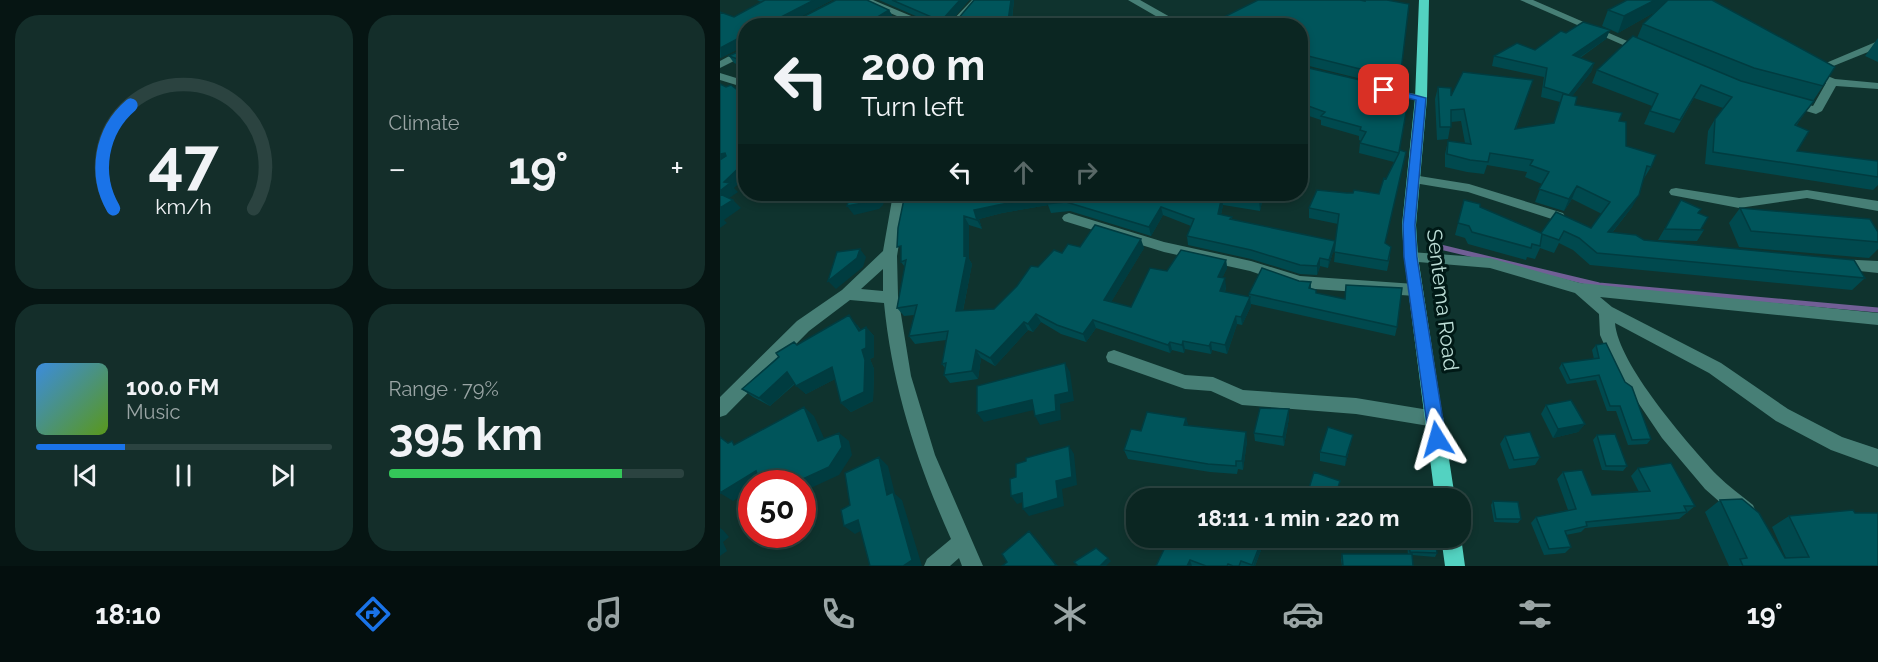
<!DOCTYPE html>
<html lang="en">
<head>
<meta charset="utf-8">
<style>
	:root { --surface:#0b2622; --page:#142e2a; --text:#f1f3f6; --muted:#9aa5a5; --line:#2b4340; --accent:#1a73e8 }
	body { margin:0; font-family:Raleway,sans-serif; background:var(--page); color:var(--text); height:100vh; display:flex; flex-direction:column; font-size:22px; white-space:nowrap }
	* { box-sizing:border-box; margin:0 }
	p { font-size:20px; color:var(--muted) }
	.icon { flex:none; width:33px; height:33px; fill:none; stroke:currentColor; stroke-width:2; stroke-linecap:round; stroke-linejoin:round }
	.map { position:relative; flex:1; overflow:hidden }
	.sheet { display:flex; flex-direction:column; gap:15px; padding:15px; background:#061513; width:720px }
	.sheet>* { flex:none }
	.top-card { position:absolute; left:18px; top:18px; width:570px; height:183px; border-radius:24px; box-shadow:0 3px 9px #0003,0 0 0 2px var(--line); background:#0b2622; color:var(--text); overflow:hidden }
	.speed { position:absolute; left:18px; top:470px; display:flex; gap:12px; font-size:30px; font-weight:700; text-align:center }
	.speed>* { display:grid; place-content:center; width:78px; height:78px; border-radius:50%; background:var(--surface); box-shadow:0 3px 9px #0003,0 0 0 2px var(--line); line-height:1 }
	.speed .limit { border:9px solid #d22; background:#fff; color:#111 }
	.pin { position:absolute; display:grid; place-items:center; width:51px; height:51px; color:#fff; margin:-26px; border-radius:12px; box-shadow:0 3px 9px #0006 }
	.me { position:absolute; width:66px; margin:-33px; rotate:352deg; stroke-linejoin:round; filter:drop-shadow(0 0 4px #0008) }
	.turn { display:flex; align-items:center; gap:21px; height:126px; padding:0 24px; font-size:27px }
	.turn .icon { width:78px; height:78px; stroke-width:2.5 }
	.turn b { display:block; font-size:42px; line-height:51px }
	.lanes { display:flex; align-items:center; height:57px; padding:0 24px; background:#0003; justify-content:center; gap:30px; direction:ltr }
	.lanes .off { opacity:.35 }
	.big { font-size:45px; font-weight:700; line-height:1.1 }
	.sheet .card { flex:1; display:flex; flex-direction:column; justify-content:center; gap:9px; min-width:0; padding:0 21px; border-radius:24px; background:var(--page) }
	.sheet .dial { align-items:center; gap:0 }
	.dial svg { height:156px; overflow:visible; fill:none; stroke:var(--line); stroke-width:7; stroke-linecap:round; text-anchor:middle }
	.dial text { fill:var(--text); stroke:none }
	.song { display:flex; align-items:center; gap:18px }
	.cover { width:72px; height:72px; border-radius:9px; background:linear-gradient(135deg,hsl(210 70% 55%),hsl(90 70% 35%)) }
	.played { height:6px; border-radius:3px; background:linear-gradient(90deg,var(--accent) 30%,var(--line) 30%) }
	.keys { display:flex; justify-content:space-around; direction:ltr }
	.heat { display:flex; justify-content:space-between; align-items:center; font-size:33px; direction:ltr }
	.charge { height:9px; border-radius:4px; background:linear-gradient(90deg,#34c759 79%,var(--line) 0) }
	.sheet .tiles { flex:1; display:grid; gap:15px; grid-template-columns:repeat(2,1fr) }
	.trip { position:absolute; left:406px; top:488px; width:345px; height:60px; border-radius:24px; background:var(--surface); box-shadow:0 3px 9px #0003,0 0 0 2px var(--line); font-weight:700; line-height:60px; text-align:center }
	.tab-bar { display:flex; height:96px; justify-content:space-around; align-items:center; background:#040f0e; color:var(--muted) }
	.tab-bar .icon { width:42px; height:42px }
	.tab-bar .on { color:var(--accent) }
	.tab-bar b { font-size:27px; color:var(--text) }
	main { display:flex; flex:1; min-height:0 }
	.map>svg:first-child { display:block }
</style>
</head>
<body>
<main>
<section class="sheet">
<div class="tiles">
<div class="card dial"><svg viewBox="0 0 100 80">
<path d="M14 69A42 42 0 1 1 86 69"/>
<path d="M14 69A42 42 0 0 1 23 16" stroke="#1a73e8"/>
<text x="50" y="56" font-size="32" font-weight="700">47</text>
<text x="50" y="72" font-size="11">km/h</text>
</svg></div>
<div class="card"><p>Climate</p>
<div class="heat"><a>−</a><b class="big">19°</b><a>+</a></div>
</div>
<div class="card">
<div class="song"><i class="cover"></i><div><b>100.0 FM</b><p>Music</p></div></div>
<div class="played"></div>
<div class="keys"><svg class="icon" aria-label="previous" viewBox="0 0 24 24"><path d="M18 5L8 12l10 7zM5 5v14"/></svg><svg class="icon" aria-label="pause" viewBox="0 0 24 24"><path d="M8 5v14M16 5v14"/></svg><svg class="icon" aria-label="next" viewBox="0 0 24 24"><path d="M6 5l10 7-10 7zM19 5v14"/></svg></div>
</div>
<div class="card"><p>Range · 79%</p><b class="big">395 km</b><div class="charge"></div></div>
</div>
</section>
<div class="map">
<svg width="1158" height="566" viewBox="0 0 1158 566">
	<rect width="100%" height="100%" fill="#0f332e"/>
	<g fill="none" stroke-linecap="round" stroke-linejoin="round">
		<path stroke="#715f96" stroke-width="5" d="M712,245L879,285L1158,310"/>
		<path fill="#477f76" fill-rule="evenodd" d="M140,0H153L215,26H200Z
			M252,0H262L238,26H227Z
			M408,0H420L466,26H453Z
			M800,0H813L928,50L919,52Z
			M1158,41V48L1096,73L1087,71Z
			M26,47V55L0,68V61Z
			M0,73L26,81V88L0,80Z
			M1105,75L1115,79L1158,83V89L1116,86L1102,111L1096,114L1066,105L1064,103L1070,100L1093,106L1106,83L1099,78Z
			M666,88L705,96L707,98L701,101L662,93L660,91Z
			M693,175L749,184L843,213L845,216L838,221L748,192L688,182L687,179Z
			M956,188L1019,198L1087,190L1158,201V211L1087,198L1019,208L951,195L949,192L951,189Z
			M173,194H187L177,256L178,296L191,376L215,455L263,566H242L239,558L230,566H204L207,559L231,539C197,463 172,386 164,303L130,300L89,331L6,415L0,417V397L77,321L122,290L163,251ZM163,269V291L141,289Z
			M349,213L444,242L531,261L580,276L695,284L700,286L703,290L700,294L695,296L580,288L530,271L444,252L344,221L342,218L344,215Z
			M691,252L770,258L860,283L1158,313V325L880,297L892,307L1001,363L1068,409L1122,437L1158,449V467L1111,450L1056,421L989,373L895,323C898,364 968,444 997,475C1008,486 1021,495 1033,505L1036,512L1033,519L1026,522L1019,519L985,489L942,438L894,367L880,335L879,314L855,293L770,268L686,261L684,257L686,253Z
			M1117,259L1158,261V273L1112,268L1110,264Z
			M394,350L465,375L493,377L523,390L636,398L715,411L721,413L724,419L721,425L715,427L636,414L522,405L491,391L465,389L388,362L386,357L388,352Z"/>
		<path fill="#53d2c1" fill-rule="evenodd" d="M699,0H709L707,98L696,225L698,257L735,498H715L684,257L682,225L695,98Z
			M721,537H741L745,566H725Z"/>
	</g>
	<path fill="#00494e" d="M37,0H112L72,21L169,10L173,17L159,26H26V68L14,63L9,56L22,50V47L0,58V12L14,17L41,2Z
		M159,0H249L232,20H237L294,0L292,20H293L295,26H191L207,21Z
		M907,0H992L1115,67L1103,86L1076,126L1089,131L1077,151L1158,161V185L1153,190L985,164L988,131L995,119L1003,108L974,98L954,133L924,124L932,106L872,83L877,70L913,36L917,38L923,24L935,12L898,33L882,26L888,10Z
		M645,1L689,4L678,88L581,64L580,26H501L500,19Z
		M890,30L886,39L860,58L874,63L871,72L852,96L855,105L899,121L906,146L931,167L923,180L912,207L892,233L924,240L1145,278L1132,290L870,265L853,250L839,243L834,253L820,248L815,259L807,257L806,260L748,244L745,238L735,235L744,200L821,233L871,228L882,214L852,199L844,211L815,202L822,184L805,177L807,172L767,165L764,174L747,172L725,167V154L728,141L745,143L741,121L731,122L728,139L717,140L715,99L718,87L731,96L813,80L796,129L834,123L840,102L821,97L824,77L772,66L774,56L815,50L846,33Z
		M1158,38V62L1145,56Z
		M580,66L687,91L685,100L683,106L679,151L686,152L665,243L670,257L667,271L614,262L618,224L589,218V208L627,193L659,194L674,162L639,153L640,143L641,141L639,140V136L601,125V120L580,113Z
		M185,194H541L542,202L540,211L503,205L501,215L512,217V220L615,241L614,249L608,268L600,266L597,275L580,274L531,259L468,245L467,236L471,226L443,215L431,236L350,211L331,213L328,205L282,213L259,219L262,229L249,225V259L252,264L243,311L274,309L318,267L342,253L360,247L424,248L391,302L411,307L447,271L506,260L507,268L502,278L506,287L505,292L529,297V294L579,281L591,282V289L596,290V293L677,327L675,336L531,304V306L522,325L517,324L507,354L492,350L491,354L465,349L464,353L452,350L450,353L376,328L366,342L341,334L321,322L313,332L308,330L275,366L261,358L258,379L230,383L224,375L225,368L222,364L226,340L195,344L189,336L194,315L184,316L177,308L185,267L181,262Z
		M961,200L978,213L981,229L984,230L977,241L938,240Z
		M1020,208L1158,232V249L1149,258L1019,247L1009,223Z
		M137,325L141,330L146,327L154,336V357L150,359L154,369L153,401L131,412L121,403L115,379L86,394L75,384L50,406L33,397L22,389L74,342L77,345Z
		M876,345L931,439L927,444L908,445L896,411H887L876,380L847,384L839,368L842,363L874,359L872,350Z
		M826,405L865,424L858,432L833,438L821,414Z
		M569,409V418L564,446L535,441L534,433Z
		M466,418L468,426L527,441L523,470L518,469L517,474L490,472L408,459L404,450L421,431Z
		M633,435L631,443L625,466L600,461V452Z
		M877,435L907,466L903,471L882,470L873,440Z
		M785,436L820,457L815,465L789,469L780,444Z
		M918,468L975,506L959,519L865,528L861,532L846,535L851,547L845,553L824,555L811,523L816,517L848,510L837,479L843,472L872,495L919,492L911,476Z
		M619,488L616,498H586Z
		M1000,500L1065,558H1066L1052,527L1069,516L1135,513L1158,566H1009L985,512Z
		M773,501L801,519L798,523L774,522L771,505Z
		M546,537L535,566H436Z
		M686,537H715L717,553L715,557L692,555L693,566H622L621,560L622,554H688Z"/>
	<path fill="#003c40" d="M94,0H112L64,26L59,18Z
		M240,0H249L227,26L222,20Z
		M291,0H294L291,24L293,20L295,26H290L288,21Z
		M935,0H956L898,33L904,16Z
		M169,10L173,17L159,26H143Z
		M890,30L886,39L850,64L853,55Z
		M21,37L26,45L1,58L0,48Z
		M874,63L871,72L846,104L849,95Z
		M687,91L685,100L679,116L680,106Z
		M5,153L12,161L0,165V154Z
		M26,161V177L14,188L18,192L5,201L0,196V191L4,182Z
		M857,186L852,199L844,211L849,199Z
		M158,194H165L166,196L163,205L159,209L134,215L127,206Z
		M541,194L542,202L540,211L539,202Z
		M330,195L328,205L282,213L259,219L262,229L257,220L254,210L278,205Z
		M919,195L912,207L882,245L888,232Z
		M502,196L503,205L499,223L498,214Z
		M13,200L21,208L4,220L7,223L0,228V208Z
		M441,207L443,215L431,236L429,227Z
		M244,216L249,225V259L252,264L241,320L236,311L244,256Z
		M421,239L424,248L387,309L384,300Z
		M615,241L614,249L608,268L609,260Z
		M140,249L146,257L143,267L116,289L108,281Z
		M600,258V266L597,275V266Z
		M506,260L507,268L499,285L498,277Z
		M505,278L506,287L502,299L500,291Z
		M530,297L531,306L522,325L521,317Z
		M316,314L321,322L313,332L308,324Z
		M129,315L137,325L146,338V327L154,336V357L150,359L154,369L153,401L131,412L121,403L142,350L139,331Z
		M516,316L517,324L507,354L505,345Z
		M373,320L376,328L366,342L363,334Z
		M304,322L308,330L275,366L270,358Z
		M463,341L465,349L464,353L462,345Z
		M450,342L452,350L450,353L448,345Z
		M491,342L492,350L491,354L489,346Z
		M256,350L261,358L258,379L252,371Z
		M345,363L350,372L354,401L340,404L341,420L320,425L315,416L335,395Z
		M112,367L121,376L86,394L76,386Z
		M67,372L77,381L50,406L39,398Z
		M312,400L318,409L264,422L257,413Z
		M84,407L94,416L109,449L98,441Z
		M569,409V418L564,446L563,437Z
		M466,418L469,427L464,425Z
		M865,424L858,432L833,438L838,429Z
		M526,432L527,441L523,470L522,461Z
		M119,433L129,441L132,455L119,475L82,492V483H74Z
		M633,435L631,443L625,466L626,457Z
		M349,446L354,454L357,485L342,489L344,506L309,516L303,509Z
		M159,457L168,466L175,494L182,500L202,566H183Z
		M36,471L42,483H32V490L13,501L0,493Z
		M302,493L309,500L297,504L291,496Z
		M82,501L96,526L80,537L75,534H82Z
		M138,520L148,527L135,534L124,526Z
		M0,528L3,530L9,537L3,542L7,551L0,556Z
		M309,531L316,538L338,566H334Z
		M543,537H546L535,566H533Z
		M388,558L391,561L386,566H380Z
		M470,560L472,566H467Z"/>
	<path fill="#00555b" stroke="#003c40" stroke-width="1.5" d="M45,0H94L59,18L61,21H75L116,0H147L169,10L143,26H26V62L9,56L22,50L21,37L0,48V12L14,17Z
		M172,0H240L222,20H237L254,0H291L288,21L293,20L290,26H191L195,21H212L214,18Z
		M538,0H640L645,1V0H667L689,4L680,79L580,54V26H514L500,19Z
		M907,0H935L904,16L888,10Z
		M948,0H992L1115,67L1103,86L1034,68L923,24Z
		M863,22L890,30L853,55L874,63L849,95L824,87L827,68L774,56L797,43L815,50L841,31L846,33Z
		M913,36L1021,81L1094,101L1075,125L1089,131L1077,151L1158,161V177L993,152L995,119L1012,97L981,85L960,120L930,111L938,94L877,70Z
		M580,66L687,91L680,106L687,107L679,152L680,150L686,152L665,243L671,247L668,261L614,252L619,214L589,208L597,190L627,193H633L634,190L659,194L664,178L666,179L679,153L640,143L646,132L640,130L641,127L601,116L605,112L580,103Z
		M743,72L813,80L795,129L834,123L843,94L857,97L855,105L902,113L899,121L906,122V146L936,155L931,167L927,166L919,195L888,232L916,235L924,240L1134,260L1145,278L877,253L859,238L844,231L839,240L822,234L820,246L812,244L811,248L752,232L749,226L738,223L744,200L760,204V207L821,233L836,212L871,228L890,202L857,186L849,199L819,189L829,172L810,165L813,160L770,153L768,162L750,160L727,154L728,141L751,144L744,109L731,110V127H720L718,87L731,88V96Z
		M0,84L6,87L11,85L20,92L26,91V161L4,182L10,183L0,191V160L6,156L5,153L0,154Z
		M0,194L13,200L0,208Z
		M130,194H158V197L153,201L127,206Z
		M185,194H541L539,202L502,196L498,214L512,217L510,219L615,241L609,260L600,258L597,266L580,265L531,250L467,236L474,219L441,207L429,227L346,202L327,204L330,195L278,205L254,210L257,220L244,216V256L247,255L236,311L274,309L297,286L311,266L318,267L334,250L342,253L348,244L360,247L375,225L421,239L384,300L411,307L430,268L447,271L461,250L506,260L498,277L505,278L500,291L530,297L521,317L516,316L505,345L491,342L489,346L463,341L462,345L450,342L448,345L373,320L363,334L337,325L316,314L308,324L304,322L270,358L256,350L252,371L224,375L226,363L222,364L228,331L189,336L197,305L177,308L186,260L181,262V246L177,247L178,228Z
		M961,200L981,209L978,213L988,217L981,229L984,230L945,229Z
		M1020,208L1150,219L1158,232V242L1031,231Z
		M140,249L137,258L108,281L117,252Z
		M542,268L579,281L591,282L589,288L596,290V293L625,299L626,285L682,288L677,327L529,294Z
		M129,315L139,331L146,327V348L142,350L145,360L144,392L121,403L112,367L76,386L67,372L39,398L22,389L59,357L56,353L74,342L77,345Z
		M886,343L905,382L912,387L931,439L912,440L900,406H890L879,375L850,380L842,363L879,358L876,345Z
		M345,363L349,392L335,395L336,411L315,416L312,400L257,413V386Z
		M851,400L865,424L838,429L826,405Z
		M84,407L98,441L119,433L122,447L109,467L74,483H40L36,471L0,493V437L8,443L12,441L14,445Z
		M540,408L569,409L563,437L534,433Z
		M427,412L466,418L464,425L526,432L522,461H516V466L488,464L404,450L411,429L421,431Z
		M608,427L633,435L626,457L600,452Z
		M810,432L820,457L794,460L785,436Z
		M895,434L907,466H886L877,435Z
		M349,446L352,477L336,481L338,498L303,509L302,493L291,496L290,479L296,477V464L306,461V458Z
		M159,457L167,495L173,492L192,560L183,566H150L138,520L124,526L121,510L130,505L125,473Z
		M951,463L975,506H964L967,512L866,522L867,526L845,531L851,547L829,549L816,517L856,509L843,472L862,470L872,495L930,491L918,468Z
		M594,472L620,481L616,494L609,492L607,498H586Z
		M1022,499L1039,513L1065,558L1089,557L1069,516L1133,510L1135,513H1158V566H1023L1020,559L1027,558L1000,500Z
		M773,501L798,502L801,519H776Z
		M309,531L336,565L334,566H282L287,562L282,554Z
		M450,537H543L532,565L521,561L519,566H513L508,564L507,566H486L470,560L467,566H436Z
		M688,537H715L717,553L690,552Z
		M376,548L388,558L380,566H358L354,562Z
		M622,554H692L693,566H623Z"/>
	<path fill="#1a73e8" stroke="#114b97" stroke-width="1.5" d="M664,87L706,98L695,225L697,257L726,439L723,444L717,446L711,444L709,439L684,257L683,225L696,100L661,92L659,90Z"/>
	<g text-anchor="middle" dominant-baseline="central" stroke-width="6" stroke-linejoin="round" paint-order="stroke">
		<g font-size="21" fill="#bcddd6" stroke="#001916">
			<text transform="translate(723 300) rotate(83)">Sentema Road</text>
		</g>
	</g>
</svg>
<div class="speed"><div class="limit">50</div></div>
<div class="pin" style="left:664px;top:90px;background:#d93025"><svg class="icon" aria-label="arrive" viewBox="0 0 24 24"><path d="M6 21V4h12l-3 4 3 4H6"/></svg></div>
<svg class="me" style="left:717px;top:439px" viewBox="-20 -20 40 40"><path d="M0-17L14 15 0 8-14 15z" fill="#1a73e8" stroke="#fff" stroke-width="4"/></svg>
<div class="trip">18:11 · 1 min · 220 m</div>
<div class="top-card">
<div class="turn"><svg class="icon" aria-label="left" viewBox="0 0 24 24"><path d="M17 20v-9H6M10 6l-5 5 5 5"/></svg><div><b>200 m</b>Turn left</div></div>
<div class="lanes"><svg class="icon" aria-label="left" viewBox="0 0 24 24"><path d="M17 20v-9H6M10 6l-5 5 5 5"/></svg><svg class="icon off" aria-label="ahead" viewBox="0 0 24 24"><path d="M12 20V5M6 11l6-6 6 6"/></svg><svg class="icon off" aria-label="right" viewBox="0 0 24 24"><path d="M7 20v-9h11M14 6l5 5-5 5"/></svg></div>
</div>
</div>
</main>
<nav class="tab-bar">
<b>18:10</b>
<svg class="icon on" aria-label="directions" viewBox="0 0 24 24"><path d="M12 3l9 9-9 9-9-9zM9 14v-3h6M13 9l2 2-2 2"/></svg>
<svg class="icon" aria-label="music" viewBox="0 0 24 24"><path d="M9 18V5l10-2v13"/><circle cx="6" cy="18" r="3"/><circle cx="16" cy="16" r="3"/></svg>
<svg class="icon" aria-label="phone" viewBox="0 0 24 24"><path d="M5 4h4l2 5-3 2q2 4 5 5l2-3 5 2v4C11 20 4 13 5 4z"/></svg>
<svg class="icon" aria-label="climate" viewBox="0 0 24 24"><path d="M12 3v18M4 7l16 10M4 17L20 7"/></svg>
<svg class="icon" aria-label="car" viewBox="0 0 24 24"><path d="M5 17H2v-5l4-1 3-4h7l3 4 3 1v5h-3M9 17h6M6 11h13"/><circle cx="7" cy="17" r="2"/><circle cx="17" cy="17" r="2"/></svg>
<svg class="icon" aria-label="filters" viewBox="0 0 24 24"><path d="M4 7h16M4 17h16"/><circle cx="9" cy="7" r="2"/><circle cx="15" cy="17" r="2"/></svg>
<b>19°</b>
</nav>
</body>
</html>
